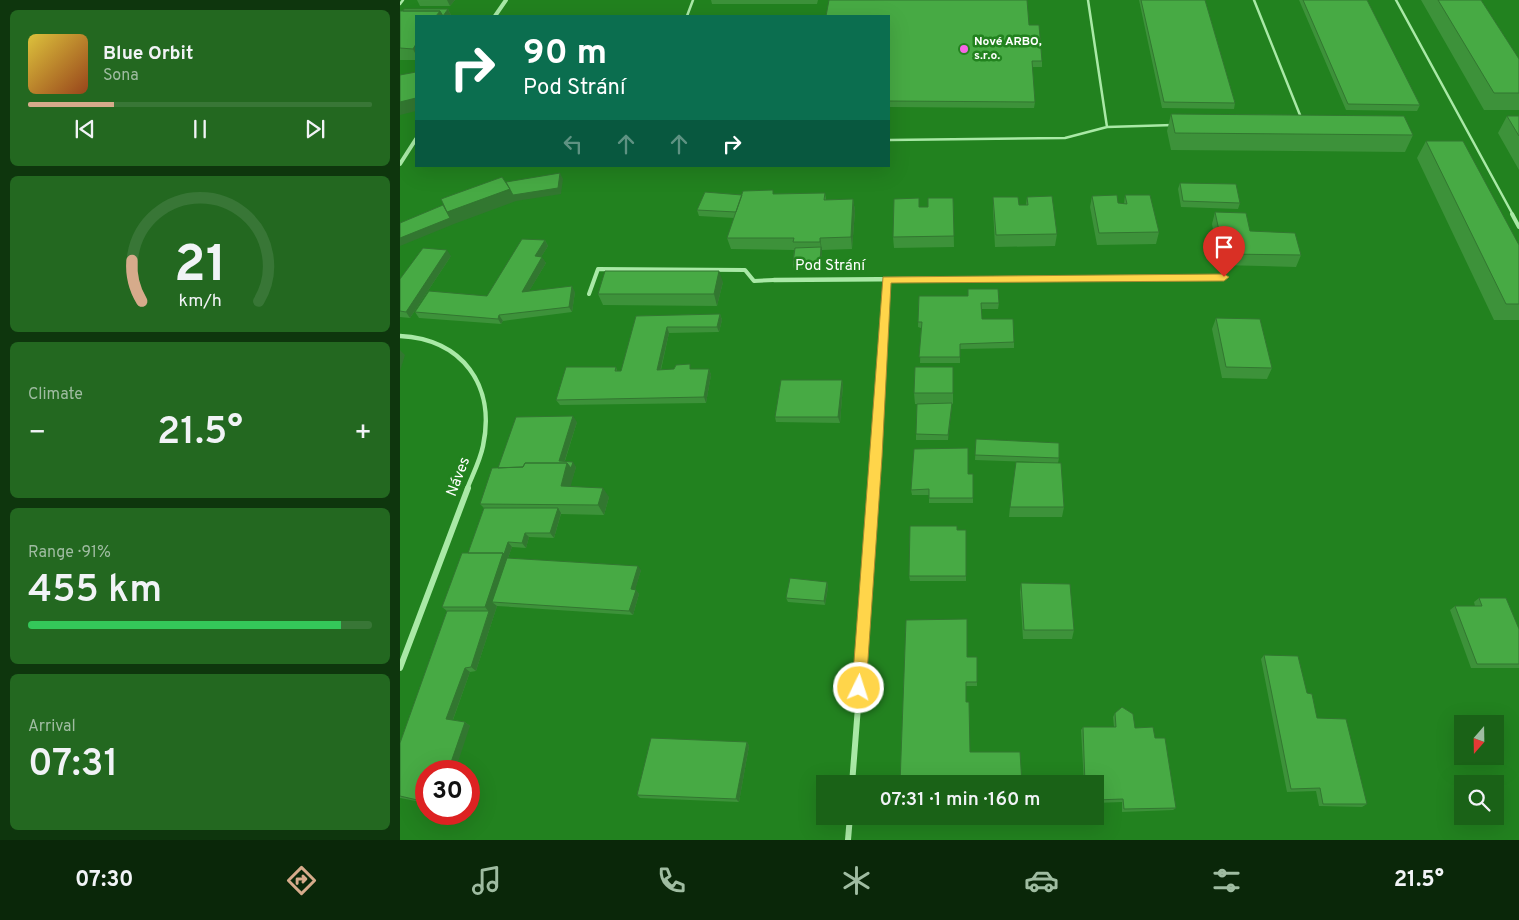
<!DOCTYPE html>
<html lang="en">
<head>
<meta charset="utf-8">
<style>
	:root { --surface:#1a6217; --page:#236820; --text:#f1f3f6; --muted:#9fbca1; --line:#387636; --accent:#d6ab8b }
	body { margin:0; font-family:Overpass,sans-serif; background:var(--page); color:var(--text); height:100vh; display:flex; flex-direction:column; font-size:19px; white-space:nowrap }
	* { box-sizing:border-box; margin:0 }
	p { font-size:16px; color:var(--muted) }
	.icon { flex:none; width:28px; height:28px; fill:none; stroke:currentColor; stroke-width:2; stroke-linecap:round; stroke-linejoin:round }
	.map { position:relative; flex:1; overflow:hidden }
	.side { display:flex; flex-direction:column; gap:10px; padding:10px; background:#0e360d; width:400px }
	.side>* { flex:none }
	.top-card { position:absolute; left:15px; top:15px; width:475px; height:152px; border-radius:0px; box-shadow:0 5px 20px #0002; background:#0b6e4f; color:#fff; overflow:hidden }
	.needle { width:32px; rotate:200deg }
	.tools { position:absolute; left:1054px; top:715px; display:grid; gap:10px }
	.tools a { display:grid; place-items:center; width:50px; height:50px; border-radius:0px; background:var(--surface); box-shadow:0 5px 20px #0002; font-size:25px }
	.speed { position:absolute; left:15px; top:760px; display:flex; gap:10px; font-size:25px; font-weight:700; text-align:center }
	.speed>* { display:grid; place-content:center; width:65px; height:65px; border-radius:50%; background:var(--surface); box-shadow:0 5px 20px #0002; line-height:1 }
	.speed .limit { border:8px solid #d22; background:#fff; color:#111 }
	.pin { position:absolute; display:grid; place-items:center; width:42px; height:42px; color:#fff; margin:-51px -21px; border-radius:50% 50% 50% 0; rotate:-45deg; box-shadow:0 0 5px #0007 }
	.pin .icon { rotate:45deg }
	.me { position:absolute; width:55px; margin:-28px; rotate:4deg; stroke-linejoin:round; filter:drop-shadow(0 0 4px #0008) }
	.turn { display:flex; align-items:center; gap:18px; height:105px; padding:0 25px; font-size:22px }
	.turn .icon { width:65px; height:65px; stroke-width:2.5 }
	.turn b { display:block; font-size:35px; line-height:42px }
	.lanes { display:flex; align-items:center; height:48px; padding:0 25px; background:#0003; justify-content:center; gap:25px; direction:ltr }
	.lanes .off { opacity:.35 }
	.big { font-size:38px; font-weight:600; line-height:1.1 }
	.side .card { flex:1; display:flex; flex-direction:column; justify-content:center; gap:8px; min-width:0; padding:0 18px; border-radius:8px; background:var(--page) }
	.side .dial { align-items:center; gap:0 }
	.dial svg { height:130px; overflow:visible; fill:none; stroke:var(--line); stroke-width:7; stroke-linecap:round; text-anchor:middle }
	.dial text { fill:var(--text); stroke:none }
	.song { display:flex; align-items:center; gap:15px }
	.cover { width:60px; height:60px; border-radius:8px; background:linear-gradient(135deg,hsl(50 70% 55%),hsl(20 70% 35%)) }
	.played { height:5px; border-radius:2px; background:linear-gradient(90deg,var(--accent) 25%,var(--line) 25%) }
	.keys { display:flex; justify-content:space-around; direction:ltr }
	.heat { display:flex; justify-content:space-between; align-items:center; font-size:28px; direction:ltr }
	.charge { height:8px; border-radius:4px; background:linear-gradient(90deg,#34c759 91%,var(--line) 0) }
	.trip { position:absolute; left:416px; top:775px; width:288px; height:50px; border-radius:0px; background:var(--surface); box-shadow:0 5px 20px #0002; font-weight:600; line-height:50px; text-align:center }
	.tab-bar { display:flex; height:80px; justify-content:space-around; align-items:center; background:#0a2709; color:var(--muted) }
	.tab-bar .icon { width:35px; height:35px }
	.tab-bar .current { color:var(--accent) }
	.tab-bar b { font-size:22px; color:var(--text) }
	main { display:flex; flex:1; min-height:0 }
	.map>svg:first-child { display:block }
</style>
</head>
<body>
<main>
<section class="side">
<div class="card">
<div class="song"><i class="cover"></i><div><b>Blue Orbit</b><p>Sona</p></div></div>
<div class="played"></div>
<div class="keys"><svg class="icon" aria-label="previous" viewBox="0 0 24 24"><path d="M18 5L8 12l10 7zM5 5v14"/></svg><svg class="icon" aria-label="pause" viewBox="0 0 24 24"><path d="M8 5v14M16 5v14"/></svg><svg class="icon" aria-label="next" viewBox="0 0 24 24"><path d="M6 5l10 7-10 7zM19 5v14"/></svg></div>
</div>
<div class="card dial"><svg viewBox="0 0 100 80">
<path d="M14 69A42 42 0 1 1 86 69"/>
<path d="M14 69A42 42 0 0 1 8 44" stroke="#d6ab8b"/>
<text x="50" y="56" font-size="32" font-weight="700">21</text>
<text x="50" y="72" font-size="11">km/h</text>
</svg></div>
<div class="card"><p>Climate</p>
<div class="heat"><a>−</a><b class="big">21.5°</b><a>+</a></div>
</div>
<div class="card"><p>Range · 91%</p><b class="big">455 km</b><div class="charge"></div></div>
<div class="card"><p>Arrival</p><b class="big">07:31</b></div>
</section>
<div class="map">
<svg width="1119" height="840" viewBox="0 0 1119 840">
	<rect width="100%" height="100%" fill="#22821f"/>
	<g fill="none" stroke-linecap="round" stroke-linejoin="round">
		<path stroke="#a9e9a6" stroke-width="2.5" d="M688,0L707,127
			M854,0L902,120
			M996,0L1113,215
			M0,4L3,0
			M287,16L293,0
			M489,140L665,138L707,127L773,125"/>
		<path stroke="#a9e9a6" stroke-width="4" d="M1112,214L1119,227
			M189,294L198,269L345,270L354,281L374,280"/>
		<path stroke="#a9e9a6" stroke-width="4" d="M95,16L106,0
			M0,164L16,139"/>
		<path stroke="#a9e9a6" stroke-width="4.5" d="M374,280L824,277
			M0,336C62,339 96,385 83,446C80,461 72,476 67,489
			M475,489L486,280"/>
		<path stroke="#a9e9a6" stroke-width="6" d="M0,668L68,488
			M452,784L475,488
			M448,840L450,816"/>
	</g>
	<path fill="#3d923a" d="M17,0H55L50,6H20Z
		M311,0H418L417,4H312Z
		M739,0H805L835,103L834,109L762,108Z
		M899,0H967L1020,105L1017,111L946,110Z
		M1021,0H1081L1119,59V110H1084Z
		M48,9L51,15L16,16V60H0V11Z
		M489,16L629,25L642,61V67H632L635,102L634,108L489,107Z
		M771,114L1013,135L1005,152L771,150L767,131Z
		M1107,116H1119V170L1098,133Z
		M1026,141L1119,245V320H1094L1017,158Z
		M780,183L840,203L838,209L781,207L778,189Z
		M425,193L426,200L453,199L455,211L452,249L422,250L421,268L394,269L393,263L394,250L331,249L327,238L334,218L299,216L297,210L342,195Z
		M725,195L759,232L756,244L697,245L690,207L692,196L718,203L724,204Z
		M593,197L619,205H626L627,197L657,234L655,246L595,247L593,209Z
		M553,198L554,247L494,248L493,237L528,207Z
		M815,212L850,231L901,255L896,267L820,265L812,224Z
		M145,240L148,246L141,257L146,263L129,291L175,292L172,312L103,321L101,324L19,318L15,312L87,296Z
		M51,256L10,318L0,317V279Z
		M323,282L317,306L203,305L198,294Z
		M519,296L599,303L598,309H582V319L614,342V348L560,349V363H520L521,328L518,327Z
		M320,314L322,320L319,332L269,333L261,370L309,369L311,375L306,403L160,405L156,400L216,367L217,371H221L236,316Z
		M816,318L872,368L867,379L822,378L812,329Z
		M553,367V404H552L548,440H516V434L536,404H515L514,393Z
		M442,380L443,385L440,423L376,422L375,417Z
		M177,422L165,461L176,467L170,486L209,497L204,515L161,514L154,538L129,537L126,548L112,547L108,558L241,570L235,589L239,594L233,615L97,606L76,671L70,672L53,720L65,722L70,726L26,771V803L0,798V743L47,611L42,607L68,553L84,508L80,504L98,468Z
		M576,439L659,458L658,463L664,507L662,517H609L610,507L635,462L575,460Z
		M568,474H573V503H529V495H512L511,490Z
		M557,530H566V581H510L509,576Z
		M427,582L428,587L425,605L388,602L386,598Z
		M621,583L674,630L672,639H623L620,592Z
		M1079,598L1119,629V668H1071L1050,610L1055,606H1075L1074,602Z
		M864,655L907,693L917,718L967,804L962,807L919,806L916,791L887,792L861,659Z
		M567,657L577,682V686H566V702L570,752L500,784Z
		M715,713L735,728L755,738L776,808L773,810L722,812V802L695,803V784H684L681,730L683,727H714L713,717Z
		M347,742L349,746L339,802L240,798L237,795Z"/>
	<path fill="#327730" d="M47,0H55L50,6Z
		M48,9L51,15L50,16H43Z
		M40,11L43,16H36Z
		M16,44V55L13,49Z
		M16,98V111L0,115V102Z
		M160,173L163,179L161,194L116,201L54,224L0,246V238L47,212L110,189Z
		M453,199L455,211L452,249L451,237Z
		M420,238L422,250V253L420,242Z
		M145,240L148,246L138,262L135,256Z
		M421,247L422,253L421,268L420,262Z
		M47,250L51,256L10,318L6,312Z
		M142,257L146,263L125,298L122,292Z
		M319,271L323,282L317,306L314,294Z
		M172,286L175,292L172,312L169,307Z
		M320,314L322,320L319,332L317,327Z
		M99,315L103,321L101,324L98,319Z
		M267,327L269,333L259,376L257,370Z
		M0,350L5,355L0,371Z
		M309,369L311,375L306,403L304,397Z
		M442,380L443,385L440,423L438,417Z
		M552,403V409L548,440V435Z
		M173,416L177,422L163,466L159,461Z
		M173,462L176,467L168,496L161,486L167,463Z
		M203,488L209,497L204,515L198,505Z
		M158,508L161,513L154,538L150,533Z
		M125,533L129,537L126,548L122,543Z
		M108,542L112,547L92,602L97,606L76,671L71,667L89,612L85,607L103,553Z
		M238,566L241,570L234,594L231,589Z
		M427,582L428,587L425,605L424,601Z
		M236,590L239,594L233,615L229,611Z
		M65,668L70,672L52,722L46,719Z
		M65,722L70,726L55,771H48Z
		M347,742L349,746L339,802L336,799Z"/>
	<path fill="#47aa44" stroke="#327730" d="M429,0H627L629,25H639L642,61H632L635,102L489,101V16H426Z
		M741,0H805L835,103L764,102Z
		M903,0H967L1020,105L948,104Z
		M1038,0H1081L1119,59V93H1094Z
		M4,9H48L43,16L40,11H3Z
		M0,11H40L36,16H16V44L13,49L0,48Z
		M16,72V98L0,102V75Z
		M771,114L1004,116L1013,135L775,133Z
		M1107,116H1119V136Z
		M1026,141H1063L1119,245V304H1106Z
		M160,173L158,188L113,195L106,182Z
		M102,177L110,189L47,212L41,199Z
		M780,183L836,184L840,203L783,201Z
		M373,190V194L425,193L424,200L453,199L451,237L420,238V242H393L394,238H327L343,191Z
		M305,192L342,195L336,212L297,210Z
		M717,195L718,203L727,204L725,195H750L759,232L699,233L692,196Z
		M652,196L657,234L596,235L593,197H618L619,205H628L627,197Z
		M519,198V207H528V198H553L554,236L493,237L494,199Z
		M43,205L50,218L0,238V223Z
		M815,212L846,213L850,231L895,233L901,255L824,254Z
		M122,239L145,240L135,256L142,257L122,292L172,286L169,307L99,315L98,319L15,312L29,291L87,296Z
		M421,247L420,262L393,263L395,248Z
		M23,248L47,250L6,312L0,311V279Z
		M205,271H319L314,294H198Z
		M568,289H598L599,303H581L582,319H613L614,342L560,344V357H519L522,322H518L519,296H568Z
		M320,314L317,327H267L257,370L274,369L276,365L290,364V369H309L304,397L156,400L166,367H216L215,371H221L236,316Z
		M816,318L860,319L872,368L826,367Z
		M515,367H553V393H514Z
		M381,380H442L438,417H375Z
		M552,403L548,435L516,434L517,404Z
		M173,416L159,461L173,462L171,468L167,463H125L123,467L98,468L116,417Z
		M576,439L659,443V458L575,455Z
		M568,448V474H573V498H529V489L511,490L514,449Z
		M616,462L661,463L664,507H610Z
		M125,463H167L161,486L203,488L198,505L80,504L92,468L123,467Z
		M84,508H158L150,533H125L122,543L108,542L104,554L103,553H68Z
		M510,526H557V530H566V576H509Z
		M62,553H103L85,607H42Z
		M107,558L238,566L231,589L236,590L229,611L92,602Z
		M390,578L427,582L424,601L386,598Z
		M621,583L670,584L674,630H624Z
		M1079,598H1106L1119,629V664H1077L1055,606H1082Z
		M47,611H89L71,667L65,668L46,719L65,722L48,771H26V802L0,796V743Z
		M567,619V657H577V682H566V702H569L570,752H620L622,784H500L506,620Z
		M864,655L898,656L907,693L912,694L917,718L946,719L967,804H923L920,788L891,789Z
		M722,707L733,714L735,728L753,727L755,738H765L776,808L724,809L723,799L695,800V784H685L683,727H716L715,713Z
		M251,738L347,742L336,799L237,795Z"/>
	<path fill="#ffd54a" stroke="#a68a30" d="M824,274L829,277L824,281L491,283L482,457L466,688L464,693L459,695L454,693L452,688L483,277Z"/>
	<circle fill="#f766e5" stroke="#22821f" stroke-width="2" cx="564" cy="49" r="5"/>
	<g text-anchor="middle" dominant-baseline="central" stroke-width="5" stroke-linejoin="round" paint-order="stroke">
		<g font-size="12" font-weight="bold" fill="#fff" stroke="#22821f" text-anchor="start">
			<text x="574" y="42">Nové ARBO,<tspan x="574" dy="14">s.r.o.</tspan></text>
		</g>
		<g font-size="15" fill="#fff" stroke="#22821f">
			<text x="430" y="266">Pod Strání</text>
			<text transform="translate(59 477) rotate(-69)">Náves</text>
		</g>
	</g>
</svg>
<div class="tools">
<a><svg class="needle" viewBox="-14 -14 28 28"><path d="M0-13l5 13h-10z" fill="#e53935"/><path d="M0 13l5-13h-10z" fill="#9fbca1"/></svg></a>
<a><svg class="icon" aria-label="search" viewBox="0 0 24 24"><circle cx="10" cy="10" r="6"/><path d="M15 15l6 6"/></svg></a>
</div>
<div class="speed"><div class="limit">30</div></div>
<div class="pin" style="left:824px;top:277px;background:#d93025"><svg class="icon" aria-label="arrive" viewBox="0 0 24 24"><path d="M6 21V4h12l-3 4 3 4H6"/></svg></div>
<svg class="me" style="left:459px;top:688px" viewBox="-20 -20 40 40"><circle r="17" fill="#ffd54a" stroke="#fff" stroke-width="3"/><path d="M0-11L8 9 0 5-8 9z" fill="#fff"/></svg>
<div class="trip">07:31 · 1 min · 160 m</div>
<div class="top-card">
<div class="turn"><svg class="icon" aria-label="right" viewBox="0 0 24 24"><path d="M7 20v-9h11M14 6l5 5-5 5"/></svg><div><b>90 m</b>Pod Strání</div></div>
<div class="lanes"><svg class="icon off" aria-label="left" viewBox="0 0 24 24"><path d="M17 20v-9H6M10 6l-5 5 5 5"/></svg><svg class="icon off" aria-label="ahead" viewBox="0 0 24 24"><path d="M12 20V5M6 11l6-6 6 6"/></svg><svg class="icon off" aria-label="ahead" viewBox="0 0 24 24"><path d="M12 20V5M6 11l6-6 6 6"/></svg><svg class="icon" aria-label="right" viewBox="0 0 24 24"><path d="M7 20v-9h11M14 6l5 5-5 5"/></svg></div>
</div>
</div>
</main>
<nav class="tab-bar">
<b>07:30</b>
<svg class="icon current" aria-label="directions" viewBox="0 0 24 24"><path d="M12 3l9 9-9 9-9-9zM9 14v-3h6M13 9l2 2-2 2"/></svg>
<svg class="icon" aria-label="music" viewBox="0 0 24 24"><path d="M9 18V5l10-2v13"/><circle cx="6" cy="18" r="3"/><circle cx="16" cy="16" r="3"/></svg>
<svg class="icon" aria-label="phone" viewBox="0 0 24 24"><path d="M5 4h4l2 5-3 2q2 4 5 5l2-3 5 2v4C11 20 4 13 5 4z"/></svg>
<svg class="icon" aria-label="climate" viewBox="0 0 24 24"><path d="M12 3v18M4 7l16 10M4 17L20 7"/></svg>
<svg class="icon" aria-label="car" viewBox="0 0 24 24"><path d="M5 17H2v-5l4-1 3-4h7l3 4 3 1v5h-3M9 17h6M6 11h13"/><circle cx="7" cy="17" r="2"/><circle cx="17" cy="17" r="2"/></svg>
<svg class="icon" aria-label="filters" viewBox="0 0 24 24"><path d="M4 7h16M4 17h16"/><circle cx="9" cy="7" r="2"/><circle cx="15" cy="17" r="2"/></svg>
<b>21.5°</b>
</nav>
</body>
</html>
